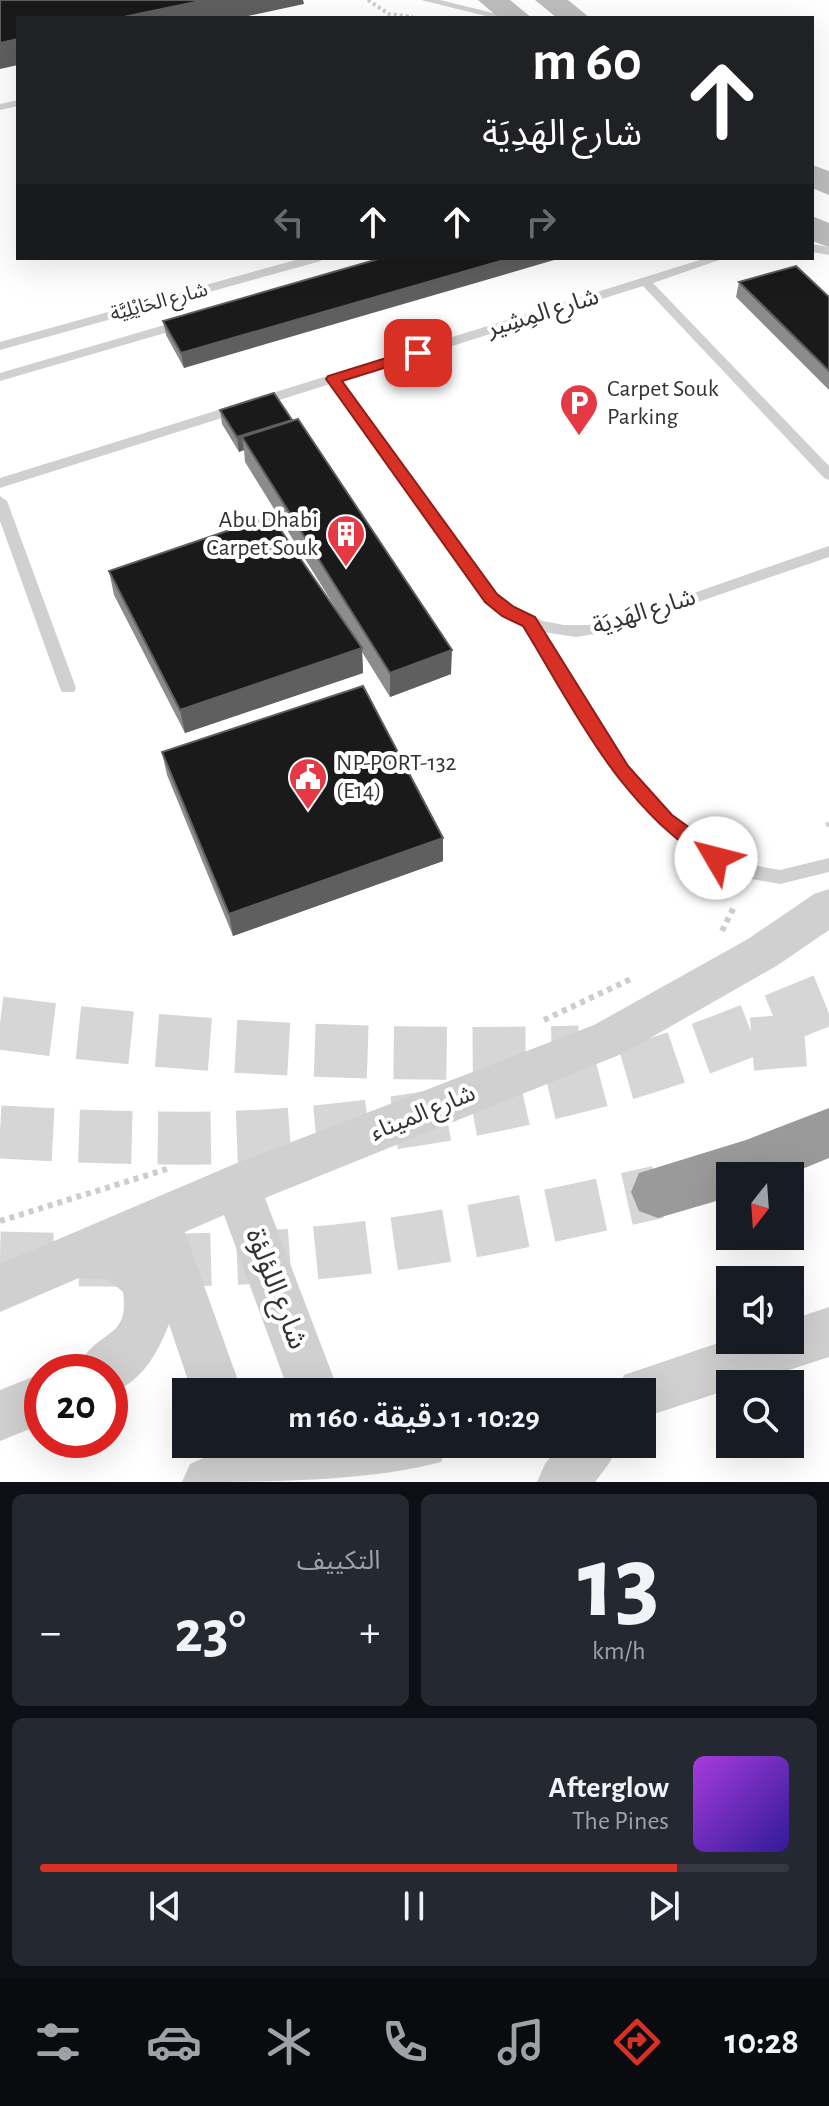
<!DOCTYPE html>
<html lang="ar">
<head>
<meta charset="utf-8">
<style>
	:root { --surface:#171b24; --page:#242831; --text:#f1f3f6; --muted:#9ea1a6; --line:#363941; --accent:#d93025 }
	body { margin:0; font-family:"Alegreya Sans","Noto Sans Arabic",sans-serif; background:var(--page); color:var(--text); direction:rtl; height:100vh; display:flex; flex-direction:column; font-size:30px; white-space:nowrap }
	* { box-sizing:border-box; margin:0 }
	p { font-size:26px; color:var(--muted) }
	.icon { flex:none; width:44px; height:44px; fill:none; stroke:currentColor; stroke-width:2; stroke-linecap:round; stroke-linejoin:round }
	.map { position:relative; height:1482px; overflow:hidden; direction:ltr }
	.sheet { display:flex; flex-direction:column; gap:12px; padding:12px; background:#0d0f14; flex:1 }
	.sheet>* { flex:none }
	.top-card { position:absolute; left:16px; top:16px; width:798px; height:244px; border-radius:0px; box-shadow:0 8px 32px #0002; direction:rtl; background:#202124; color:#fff; overflow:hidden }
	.needle { width:52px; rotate:197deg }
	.fabs { position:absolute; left:716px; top:1162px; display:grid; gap:16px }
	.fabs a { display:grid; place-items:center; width:88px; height:88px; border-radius:0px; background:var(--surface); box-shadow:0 8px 32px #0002; font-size:40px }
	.speed { position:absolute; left:24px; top:1354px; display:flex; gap:16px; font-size:40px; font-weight:700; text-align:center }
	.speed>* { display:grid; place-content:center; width:104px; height:104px; border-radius:50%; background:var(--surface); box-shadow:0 8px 32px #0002; line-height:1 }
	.speed .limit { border:12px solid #d22; background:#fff; color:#111 }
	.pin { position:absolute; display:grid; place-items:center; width:68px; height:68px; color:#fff; margin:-34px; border-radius:16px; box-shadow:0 4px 12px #0006 }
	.me { position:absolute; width:88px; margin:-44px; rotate:307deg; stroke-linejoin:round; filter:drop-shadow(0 0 6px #0008) }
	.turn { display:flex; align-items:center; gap:28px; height:168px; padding:0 40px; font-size:36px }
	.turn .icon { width:104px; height:104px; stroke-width:2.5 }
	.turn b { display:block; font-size:56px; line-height:68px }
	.lanes { display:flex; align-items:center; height:76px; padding:0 40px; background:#0003; justify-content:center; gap:40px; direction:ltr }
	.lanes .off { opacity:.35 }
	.big { font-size:60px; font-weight:600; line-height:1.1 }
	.sheet .widget { flex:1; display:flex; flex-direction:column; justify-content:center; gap:12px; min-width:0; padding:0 28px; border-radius:12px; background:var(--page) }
	.sheet .dial { align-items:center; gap:0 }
	.dial b { font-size:104px; line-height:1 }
	.song { display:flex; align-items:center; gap:24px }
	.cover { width:96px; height:96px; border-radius:12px; background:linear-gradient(135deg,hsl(280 70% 55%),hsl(250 70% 35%)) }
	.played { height:8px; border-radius:4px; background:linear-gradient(90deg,var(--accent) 85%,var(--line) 85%) }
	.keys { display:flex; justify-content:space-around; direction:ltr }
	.heat { display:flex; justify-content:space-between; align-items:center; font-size:44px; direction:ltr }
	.sheet .tiles { flex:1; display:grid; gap:12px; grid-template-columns:1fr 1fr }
	.widget:last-child { grid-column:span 2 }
	.trip { position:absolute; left:172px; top:1378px; width:484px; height:80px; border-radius:0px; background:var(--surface); box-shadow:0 8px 32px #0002; font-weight:600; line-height:80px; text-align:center; direction:rtl }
	.menu { display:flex; height:128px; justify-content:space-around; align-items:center; background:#090b0e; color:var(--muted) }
	.menu .icon { width:56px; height:56px }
	.menu .selected { color:var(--accent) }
	.menu b { font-size:36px; color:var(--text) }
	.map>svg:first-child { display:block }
</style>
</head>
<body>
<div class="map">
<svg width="829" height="1482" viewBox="0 0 829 1482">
	<rect width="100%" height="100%" fill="#fff"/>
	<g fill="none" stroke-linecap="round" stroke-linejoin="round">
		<path stroke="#d6d6d6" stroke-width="53" stroke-dasharray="53 26" stroke-linecap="butt" d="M0,1023C193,1049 385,1057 579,1052
			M752,1044L829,1038
			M0,1132C71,1136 141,1139 212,1138C351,1135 490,1111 624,1074C694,1054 762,1025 829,998
			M0,1258C112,1261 223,1263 335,1251C444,1240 551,1216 658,1192"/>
		<path stroke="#cdcdcd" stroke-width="4" stroke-dasharray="3 3" stroke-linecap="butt" d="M368,0L389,14L413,17"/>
		<path stroke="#cdcdcd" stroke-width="5" stroke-dasharray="4 4" stroke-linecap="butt" d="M826,825L829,824"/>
		<path stroke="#cdcdcd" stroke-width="6" stroke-dasharray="5 5" stroke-linecap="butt" d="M722,931L734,907
			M544,1020L633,978
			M0,1221L167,1169"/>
		<path fill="#d0d0d0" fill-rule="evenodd" d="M421,0H440L513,18H494Z
			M18,100V106L0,110V104Z
			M812,244L829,247V255L812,252Z
			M303,258H323L321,261L0,350V342Z
			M706,258H725L653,283L829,466V480L824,478L643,286L341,381L496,594L515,608L543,621L564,625H589L625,617L829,546V557L614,631L576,637L543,632L627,766L672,816L722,853L748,864L780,870L829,858V872L780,884L746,878L710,863L660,826L615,776L523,625L486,602L330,384L0,488V478Z
			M185,319L191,323L189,326L0,381V373Z
			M0,496L7,501L76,688L74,692H62L60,688L0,521Z"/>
		<path fill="#d0d0d0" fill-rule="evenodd" d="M829,889V930L778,965L624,1053L265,1198L339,1392H289L224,1215L185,1232L242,1392H192L169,1324C157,1355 142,1381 110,1394V1372H78C80,1367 82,1358 86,1354C105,1330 129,1335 123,1292L107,1279L79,1278L0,1312V1264L237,1163L594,1025L748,939L814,894Z
			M829,1307V1357L746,1384H730V1389L642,1418V1392H617L624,1375L730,1339L790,1340V1320Z
			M42,1373V1424L0,1441V1390Z
			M277,1444H449L441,1462C365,1482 264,1482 182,1482L190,1464L208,1456Z
			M560,1444H618L610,1462L595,1482H537L545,1464Z"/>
		<path fill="#bdbdbd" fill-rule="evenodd" d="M478,0H510L532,18H499Z
			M535,0H568L590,18H557Z
			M812,165L829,171V195L812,188Z
			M812,216L829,223V247L812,241Z"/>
		<path fill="#9a9a9a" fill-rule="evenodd" d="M829,1108V1158L785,1176H730V1197L658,1218L639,1211L631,1192L639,1173L746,1140Z"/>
	</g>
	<path fill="#8c8c8c" d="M382,258L184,368L166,335L163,321Z
		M739,282L829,297V390L736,297Z
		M220,410L292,421L451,674L390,697L362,652L363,673L185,733L114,595L109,571L341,617L245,462L244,450L239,452L222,424Z
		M162,752L443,838V861L233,936L167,775Z"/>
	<path fill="#5f5f5f" d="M205,0H303L304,4L239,18H119Z
		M18,39V65L0,69V43Z
		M511,258H561L184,368L181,353Z
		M292,420L293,434L242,437L244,450L239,452L237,437Z
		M362,648L363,673L185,733L180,710Z
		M452,650L451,674L390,697V673Z
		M443,838V861L233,936L229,914Z"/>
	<path fill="#1a1a1a" stroke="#5f5f5f" stroke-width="2" d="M0,0H205L119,18H18V39L0,43Z
		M382,258H511L181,353L163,321Z
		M796,266L829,297V371L739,282Z
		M274,393L292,420L237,437L220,410Z
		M298,419L452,650L390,673L242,437Z
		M271,516L362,648L180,710L109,571Z
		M363,686L443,838L229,914L162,752Z"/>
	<path fill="#d93025" stroke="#8d1f18" stroke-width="2" d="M418,348L425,353L423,356L342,381L497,594L514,607L535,617L628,766L672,815L723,852L726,858L723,864C710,868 701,858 691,850C613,792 573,708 523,626L502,616L485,602L326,379L328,376Z"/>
	<defs>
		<symbol id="parking-pin" viewBox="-11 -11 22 30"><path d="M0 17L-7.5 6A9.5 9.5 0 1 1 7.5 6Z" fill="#e63946" stroke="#fff"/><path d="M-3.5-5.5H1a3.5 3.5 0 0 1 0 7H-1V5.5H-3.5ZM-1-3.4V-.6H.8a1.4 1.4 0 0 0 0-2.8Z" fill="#fff"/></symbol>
		<symbol id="building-pin" viewBox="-11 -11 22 30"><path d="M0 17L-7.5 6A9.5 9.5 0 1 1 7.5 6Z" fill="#e63946" stroke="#fff"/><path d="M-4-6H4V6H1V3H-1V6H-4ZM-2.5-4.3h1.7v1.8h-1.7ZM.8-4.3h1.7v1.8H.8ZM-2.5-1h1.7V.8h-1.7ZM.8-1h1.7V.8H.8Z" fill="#fff"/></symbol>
		<symbol id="civic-pin" viewBox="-11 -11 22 30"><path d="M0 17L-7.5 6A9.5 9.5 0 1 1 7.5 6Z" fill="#e63946" stroke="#fff"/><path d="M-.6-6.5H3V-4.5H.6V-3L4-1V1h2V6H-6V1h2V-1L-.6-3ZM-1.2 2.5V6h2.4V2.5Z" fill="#fff"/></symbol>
	</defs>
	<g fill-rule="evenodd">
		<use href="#parking-pin" x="557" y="381" width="44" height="60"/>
		<use href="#building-pin" x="324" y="512" width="44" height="60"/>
		<use href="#civic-pin" x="286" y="755" width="44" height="60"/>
	</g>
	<g text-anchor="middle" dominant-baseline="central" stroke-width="8" stroke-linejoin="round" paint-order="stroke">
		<g font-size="20" fill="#333" stroke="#fff">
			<text transform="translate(159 302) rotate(-15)">شارع الحَايْلِيَّة</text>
		</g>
		<g font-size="24" fill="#333" stroke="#fff">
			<text transform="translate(543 313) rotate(-17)">شارع المِشِير</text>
			<text transform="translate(644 612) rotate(-17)">شارع الهَدِيَة</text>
			<text transform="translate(423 1113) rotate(-22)">شارع الميناء</text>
		</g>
		<g font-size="24" fill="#333" stroke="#fff" text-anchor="start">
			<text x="607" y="389">Carpet Souk<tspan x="607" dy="28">Parking</tspan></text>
			<text x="318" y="520" text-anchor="end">Abu Dhabi<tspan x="318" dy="28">Carpet Souk</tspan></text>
			<text x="336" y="763">NP-PORT-132<tspan x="336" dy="28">(E14)</tspan></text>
		</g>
		<g font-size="28" fill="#333" stroke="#fff">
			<text transform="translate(276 1289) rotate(69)">شارع اللؤلؤة</text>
		</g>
	</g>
</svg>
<div class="fabs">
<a><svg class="needle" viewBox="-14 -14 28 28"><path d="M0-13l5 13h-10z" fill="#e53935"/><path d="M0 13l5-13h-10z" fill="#9ea1a6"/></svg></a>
<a><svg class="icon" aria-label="sound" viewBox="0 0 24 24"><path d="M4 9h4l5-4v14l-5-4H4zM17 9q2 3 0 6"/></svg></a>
<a><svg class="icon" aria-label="search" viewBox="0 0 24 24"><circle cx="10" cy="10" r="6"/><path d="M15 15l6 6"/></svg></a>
</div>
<div class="speed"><div class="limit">20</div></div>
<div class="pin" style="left:418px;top:353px;background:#d93025"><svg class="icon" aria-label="arrive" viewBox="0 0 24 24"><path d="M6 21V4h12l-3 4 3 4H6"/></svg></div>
<svg class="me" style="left:716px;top:858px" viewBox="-20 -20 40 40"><circle r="19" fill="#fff"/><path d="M0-13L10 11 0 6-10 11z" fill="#d93025"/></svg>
<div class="trip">10:29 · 1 دقيقة · 160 m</div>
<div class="top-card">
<div class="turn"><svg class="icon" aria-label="ahead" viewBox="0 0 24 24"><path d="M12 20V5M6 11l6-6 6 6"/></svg><div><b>60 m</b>شارع الهَدِيَة</div></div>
<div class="lanes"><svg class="icon off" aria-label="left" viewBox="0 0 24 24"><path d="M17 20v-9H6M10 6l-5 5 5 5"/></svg><svg class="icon" aria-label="ahead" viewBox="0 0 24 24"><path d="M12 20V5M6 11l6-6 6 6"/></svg><svg class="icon" aria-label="ahead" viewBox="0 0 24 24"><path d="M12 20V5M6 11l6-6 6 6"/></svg><svg class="icon off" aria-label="right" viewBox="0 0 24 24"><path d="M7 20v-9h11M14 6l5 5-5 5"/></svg></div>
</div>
</div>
<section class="sheet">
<div class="tiles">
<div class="widget dial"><b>13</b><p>km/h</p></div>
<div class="widget"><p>التكييف</p>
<div class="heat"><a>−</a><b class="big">23°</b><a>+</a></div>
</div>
<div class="widget">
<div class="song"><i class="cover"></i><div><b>Afterglow</b><p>The Pines</p></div></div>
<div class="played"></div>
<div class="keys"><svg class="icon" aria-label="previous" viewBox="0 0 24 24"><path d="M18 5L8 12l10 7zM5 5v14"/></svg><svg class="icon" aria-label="pause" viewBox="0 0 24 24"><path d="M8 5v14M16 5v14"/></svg><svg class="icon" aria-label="next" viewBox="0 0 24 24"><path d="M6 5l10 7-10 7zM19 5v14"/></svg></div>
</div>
</div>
</section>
<nav class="menu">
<b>10:28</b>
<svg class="icon selected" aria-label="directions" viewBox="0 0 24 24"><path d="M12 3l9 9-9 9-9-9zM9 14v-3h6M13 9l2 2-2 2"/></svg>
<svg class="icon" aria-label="music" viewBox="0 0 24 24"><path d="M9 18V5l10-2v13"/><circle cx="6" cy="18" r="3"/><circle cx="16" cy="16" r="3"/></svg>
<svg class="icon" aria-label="phone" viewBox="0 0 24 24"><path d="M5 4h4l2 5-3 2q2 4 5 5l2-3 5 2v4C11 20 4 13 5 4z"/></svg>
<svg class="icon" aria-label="climate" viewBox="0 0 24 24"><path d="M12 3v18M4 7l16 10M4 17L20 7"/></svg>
<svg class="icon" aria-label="car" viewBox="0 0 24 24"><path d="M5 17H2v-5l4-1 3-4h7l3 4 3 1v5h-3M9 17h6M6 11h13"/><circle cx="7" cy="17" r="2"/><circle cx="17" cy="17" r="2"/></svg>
<svg class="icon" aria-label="filters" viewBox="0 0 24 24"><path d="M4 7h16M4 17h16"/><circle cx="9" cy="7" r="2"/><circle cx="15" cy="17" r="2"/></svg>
</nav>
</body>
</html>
